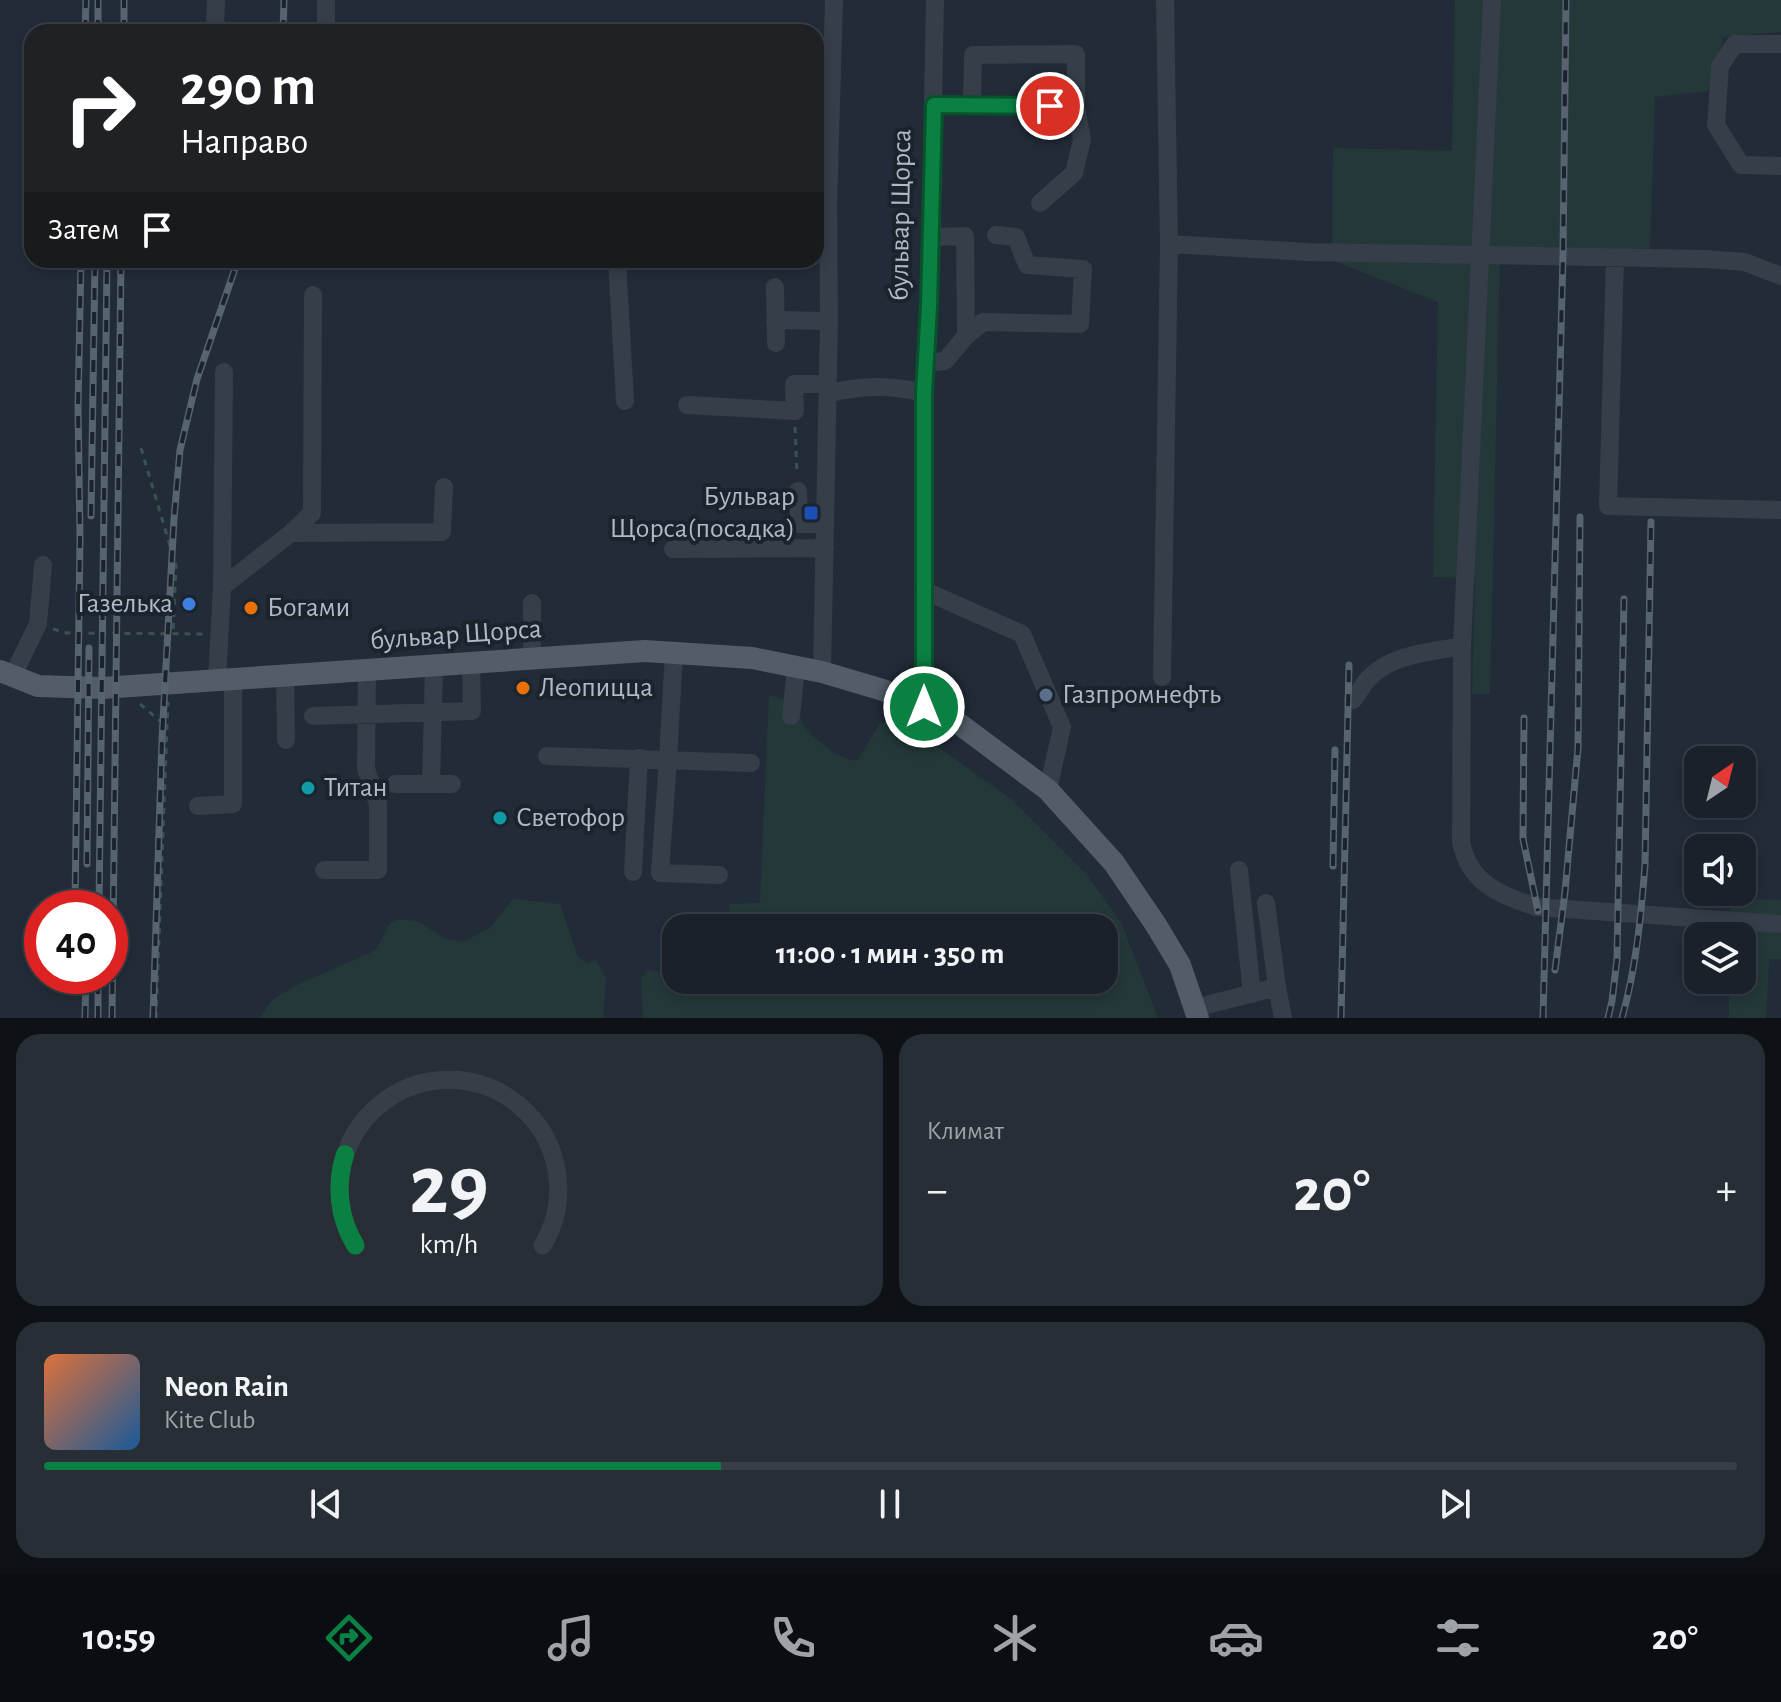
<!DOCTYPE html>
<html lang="ru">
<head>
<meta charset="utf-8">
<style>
	:root { --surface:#1a212a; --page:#272e36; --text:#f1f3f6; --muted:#9fa3a8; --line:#383e47; --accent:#0b8043 }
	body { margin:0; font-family:"Alegreya Sans",sans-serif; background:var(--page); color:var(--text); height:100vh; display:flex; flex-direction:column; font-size:30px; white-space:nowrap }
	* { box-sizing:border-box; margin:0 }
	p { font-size:26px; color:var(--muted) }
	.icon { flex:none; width:44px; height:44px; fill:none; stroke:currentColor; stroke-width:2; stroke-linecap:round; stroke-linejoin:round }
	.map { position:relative; height:1018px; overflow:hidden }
	.details { display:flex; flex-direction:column; gap:16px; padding:16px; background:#0e1217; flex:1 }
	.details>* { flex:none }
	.banner { position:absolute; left:24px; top:24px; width:800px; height:244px; border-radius:24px; box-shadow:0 4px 12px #0003,0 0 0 2px var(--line); background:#202124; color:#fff; overflow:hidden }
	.needle { width:52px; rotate:35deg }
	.controls { position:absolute; left:1684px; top:746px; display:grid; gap:16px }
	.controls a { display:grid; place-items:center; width:72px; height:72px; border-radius:16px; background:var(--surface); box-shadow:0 4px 12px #0003,0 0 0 2px var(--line); font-size:40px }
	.speed { position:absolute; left:24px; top:890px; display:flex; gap:16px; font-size:40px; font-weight:700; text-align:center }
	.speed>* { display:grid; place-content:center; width:104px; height:104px; border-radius:50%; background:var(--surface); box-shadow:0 4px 12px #0003,0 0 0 2px var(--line); line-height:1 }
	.speed .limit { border:12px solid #d22; background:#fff; color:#111 }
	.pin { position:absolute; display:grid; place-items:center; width:68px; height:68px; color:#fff; margin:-34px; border:4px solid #fff; border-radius:50%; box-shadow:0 2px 8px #0007 }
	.me { position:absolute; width:88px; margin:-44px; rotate:0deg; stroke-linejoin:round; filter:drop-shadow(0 0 6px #0008) }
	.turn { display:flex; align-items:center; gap:28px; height:168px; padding:0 24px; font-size:36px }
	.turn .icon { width:104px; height:104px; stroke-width:2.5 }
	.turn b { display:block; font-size:56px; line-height:68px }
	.then { display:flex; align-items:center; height:76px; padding:0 24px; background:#0003; gap:16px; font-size:30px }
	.big { font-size:60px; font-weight:600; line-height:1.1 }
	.details .tile { flex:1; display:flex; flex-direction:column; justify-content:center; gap:12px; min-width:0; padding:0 28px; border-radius:24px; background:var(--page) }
	.details .dial { align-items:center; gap:0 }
	.dial svg { height:208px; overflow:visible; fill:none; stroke:var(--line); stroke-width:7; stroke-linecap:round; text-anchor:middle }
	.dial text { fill:var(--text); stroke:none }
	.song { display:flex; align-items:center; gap:24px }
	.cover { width:96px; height:96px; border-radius:12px; background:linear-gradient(135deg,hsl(20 70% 55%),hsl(210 70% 35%)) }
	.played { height:8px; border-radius:4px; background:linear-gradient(90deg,var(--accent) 40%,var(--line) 40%) }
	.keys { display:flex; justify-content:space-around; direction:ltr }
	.heat { display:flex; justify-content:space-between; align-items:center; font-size:44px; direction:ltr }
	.details .tiles { flex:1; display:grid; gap:16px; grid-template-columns:1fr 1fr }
	.tile:last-child { grid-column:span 2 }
	.trip { position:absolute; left:662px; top:914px; width:456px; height:80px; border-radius:24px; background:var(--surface); box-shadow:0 4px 12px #0003,0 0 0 2px var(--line); font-weight:600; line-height:80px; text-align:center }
	.dock { display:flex; height:128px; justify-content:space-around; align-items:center; background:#0a0d11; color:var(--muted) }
	.dock .icon { width:56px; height:56px }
	.dock .on { color:var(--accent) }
	.dock b { font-size:36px; color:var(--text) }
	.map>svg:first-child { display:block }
</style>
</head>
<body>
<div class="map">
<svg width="1781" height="1018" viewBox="0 0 1781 1018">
	<rect width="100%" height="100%" fill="#222c38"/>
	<path fill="#243839" d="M1455,0H1781V32L1724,37L1708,91L1655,97L1650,250H1500L1490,694H1472L1475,578L1433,577L1438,302L1332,260L1333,148L1452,151Z
		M769,695C777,698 786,699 793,705C799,711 800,720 805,727C815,741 842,762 858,760L880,723H891L930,741L1012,800L1086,874L1121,922L1158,1018H641L643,1012L641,979L648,970L676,972V980H1104V928H732L729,904L760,903Z
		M1731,898L1781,900V959H1769L1766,1018H1729V980H1742V936H1730Z
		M513,899L560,904L578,957L587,963L596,960L606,979L603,1018H259L272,1000L299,984L376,950L390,923L399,919L420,922L445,939L464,942L491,927Z"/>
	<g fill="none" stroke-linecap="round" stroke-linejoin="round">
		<path stroke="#3c5152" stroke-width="3" stroke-dasharray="6 6" stroke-linecap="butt" d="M795,427L797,475
			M141,448L176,566L173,634
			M53,629L67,633L205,634
			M140,704L167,727
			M156,1018L168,702"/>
		<path stroke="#353e49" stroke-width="18" d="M1492,0L1462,646L1461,841C1468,882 1500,896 1537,907L1781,924
			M215,32L216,0
			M326,32V0
			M1781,44H1735L1720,66L1716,125L1741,165L1781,166
			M934,105L1076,107
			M972,105L973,55L1076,54V107L1082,140L1074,173L1040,203
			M931,237L965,236L966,336
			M1169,244L1307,252L1704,259L1745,262L1781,276
			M1615,258L1608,506L1781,510
			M617,260L625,401
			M775,287L776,343
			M775,320L829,321
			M926,363L945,361L966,336L983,322L1080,324L1083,269L1027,265L1016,237L996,235
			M828,394C859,385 892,385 924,393
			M687,405L795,411L794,384H827
			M798,491L799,524H825
			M291,533L442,532L444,487
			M673,549L825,548
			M222,587L291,533L312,513L313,295
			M923,590L1022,634L1062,727L1048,790
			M532,603V659
			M674,652L668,759L660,873L719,875
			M822,672L829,321L828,204L834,0
			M285,676L286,740
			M12,677L38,624L43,565
			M1162,677L1169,244L1165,0
			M217,680L222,587L224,372
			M1353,700C1358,694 1362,686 1368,679C1391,654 1430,652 1462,646
			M924,707V393L929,306L935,0
			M313,716L472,711L471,664
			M791,716L796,667
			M547,756L751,763
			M395,784H452
			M431,784L434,666
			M198,806L233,804V680
			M324,870H378V804L366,769L367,671
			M1239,870L1252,994
			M633,872L639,758
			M1277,987L1283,1018
			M1195,1008L1277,987L1266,903"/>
		<path stroke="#535d69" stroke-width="22" d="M0,671L38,686L102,688L645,651L752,658L822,672L883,690L950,717L1048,790L1114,863L1156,925L1180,965L1198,1018"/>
		<defs>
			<path id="rail" d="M85,32L86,0
				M98,32V0
				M124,32V0
				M283,32L284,0
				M91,516L95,260
				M1524,718L1523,839L1538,911
				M87,864L89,648
				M1333,866L1335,750
				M75,908L80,537L78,407L81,260
				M99,908L107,260
				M1555,970L1565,892L1578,748L1580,517
				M85,1018L86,976
				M98,1018V976
				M112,1018L121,260
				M153,1018L162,739L174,519L180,450L197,379L238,260
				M1341,1018L1349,665
				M1543,1018L1563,255L1566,0
				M1608,1018L1612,1001L1617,959L1624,599
				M1622,1018C1636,968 1641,917 1645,865L1651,522"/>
		</defs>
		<use href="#rail" stroke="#576370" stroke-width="7"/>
		<use href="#rail" stroke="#1b232d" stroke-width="4" stroke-dasharray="12" stroke-linecap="butt"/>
	</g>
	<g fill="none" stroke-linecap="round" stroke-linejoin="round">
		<defs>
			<path id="route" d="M924,707V393L929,306L934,105L1050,106"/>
		</defs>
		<use href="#route" stroke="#07532c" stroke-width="20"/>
		<use href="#route" stroke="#0b8043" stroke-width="14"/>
	</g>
	<rect fill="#1a4fb4" stroke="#1b232d" stroke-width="3" x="803" y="505" width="16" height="16" rx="4"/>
	<circle fill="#3f7fe0" stroke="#1b232d" stroke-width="3" cx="189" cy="604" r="8"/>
	<g fill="#e8710a" stroke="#1b232d" stroke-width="3">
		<circle cx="251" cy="608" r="8"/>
		<circle cx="523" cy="688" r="8"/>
	</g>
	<circle fill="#5c6f8a" stroke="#1b232d" stroke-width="3" cx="1046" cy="695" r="8"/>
	<g fill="#0f9aa8" stroke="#1b232d" stroke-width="3">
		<circle cx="308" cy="788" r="8"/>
		<circle cx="500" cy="818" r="8"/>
	</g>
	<g text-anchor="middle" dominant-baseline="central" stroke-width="8" stroke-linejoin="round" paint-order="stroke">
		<g font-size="28" fill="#b0b9c5" stroke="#1b232d">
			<text transform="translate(901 215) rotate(-89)">бульвар Щорса</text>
			<text transform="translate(456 635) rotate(-4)">бульвар Щорса</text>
		</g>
		<g font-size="28" fill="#b0b9c5" stroke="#1b232d" text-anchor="start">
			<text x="795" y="497" text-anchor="end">Бульвар<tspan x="795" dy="32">Щорса(посадка)</tspan></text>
			<text x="173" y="604" text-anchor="end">Газелька</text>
			<text x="267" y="608">Богами</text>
			<text x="539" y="688">Леопицца</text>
			<text x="1062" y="695">Газпромнефть</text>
			<text x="324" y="788">Титан</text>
			<text x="516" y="818">Светофор</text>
		</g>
	</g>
</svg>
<div class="controls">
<a><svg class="needle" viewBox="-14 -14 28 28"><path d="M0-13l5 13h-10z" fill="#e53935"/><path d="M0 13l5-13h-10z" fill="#9fa3a8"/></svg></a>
<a><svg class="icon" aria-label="sound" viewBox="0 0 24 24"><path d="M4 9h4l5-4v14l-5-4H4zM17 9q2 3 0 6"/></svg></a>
<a><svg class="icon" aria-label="layers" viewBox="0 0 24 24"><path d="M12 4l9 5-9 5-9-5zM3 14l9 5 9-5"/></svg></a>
</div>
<div class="speed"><div class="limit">40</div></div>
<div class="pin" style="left:1050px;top:106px;background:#d93025"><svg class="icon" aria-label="arrive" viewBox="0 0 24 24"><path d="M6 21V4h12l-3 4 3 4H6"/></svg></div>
<svg class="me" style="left:924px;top:707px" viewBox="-20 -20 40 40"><circle r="17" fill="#0b8043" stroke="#fff" stroke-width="3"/><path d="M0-11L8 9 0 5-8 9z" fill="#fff"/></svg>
<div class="trip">11:00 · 1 мин · 350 m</div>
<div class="banner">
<div class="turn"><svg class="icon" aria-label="right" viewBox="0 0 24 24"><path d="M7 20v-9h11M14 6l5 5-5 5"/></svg><div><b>290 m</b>Направо</div></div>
<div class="then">Затем<svg class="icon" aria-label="arrive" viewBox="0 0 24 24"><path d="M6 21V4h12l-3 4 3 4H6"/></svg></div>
</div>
</div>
<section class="details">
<div class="tiles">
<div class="tile dial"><svg viewBox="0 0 100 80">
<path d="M14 69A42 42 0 1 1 86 69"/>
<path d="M14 69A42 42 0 0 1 10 34" stroke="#0b8043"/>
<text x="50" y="56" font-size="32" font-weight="700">29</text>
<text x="50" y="72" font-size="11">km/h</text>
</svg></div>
<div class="tile"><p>Климат</p>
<div class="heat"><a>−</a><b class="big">20°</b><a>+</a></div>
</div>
<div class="tile">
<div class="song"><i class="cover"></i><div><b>Neon Rain</b><p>Kite Club</p></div></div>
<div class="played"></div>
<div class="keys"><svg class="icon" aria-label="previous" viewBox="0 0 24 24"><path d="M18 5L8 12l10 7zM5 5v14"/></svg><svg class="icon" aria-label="pause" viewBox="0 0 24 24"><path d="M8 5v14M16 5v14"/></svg><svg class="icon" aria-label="next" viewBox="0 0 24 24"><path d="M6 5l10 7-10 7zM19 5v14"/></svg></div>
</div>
</div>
</section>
<nav class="dock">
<b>10:59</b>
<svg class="icon on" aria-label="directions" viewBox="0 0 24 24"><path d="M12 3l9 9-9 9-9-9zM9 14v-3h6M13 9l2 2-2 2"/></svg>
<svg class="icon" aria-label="music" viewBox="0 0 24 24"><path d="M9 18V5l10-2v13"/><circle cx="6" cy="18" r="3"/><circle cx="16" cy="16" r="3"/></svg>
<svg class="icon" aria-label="phone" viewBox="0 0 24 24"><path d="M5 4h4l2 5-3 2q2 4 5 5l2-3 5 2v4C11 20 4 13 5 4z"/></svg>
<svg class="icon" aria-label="climate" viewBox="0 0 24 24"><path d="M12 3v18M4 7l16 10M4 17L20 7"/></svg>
<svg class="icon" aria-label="car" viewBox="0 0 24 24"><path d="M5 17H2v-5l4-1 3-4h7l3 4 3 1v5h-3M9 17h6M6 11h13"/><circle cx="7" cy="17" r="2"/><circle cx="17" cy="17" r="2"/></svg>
<svg class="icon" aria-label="filters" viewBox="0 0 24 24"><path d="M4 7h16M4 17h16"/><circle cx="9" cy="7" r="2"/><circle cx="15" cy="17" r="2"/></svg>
<b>20°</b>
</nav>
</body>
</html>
